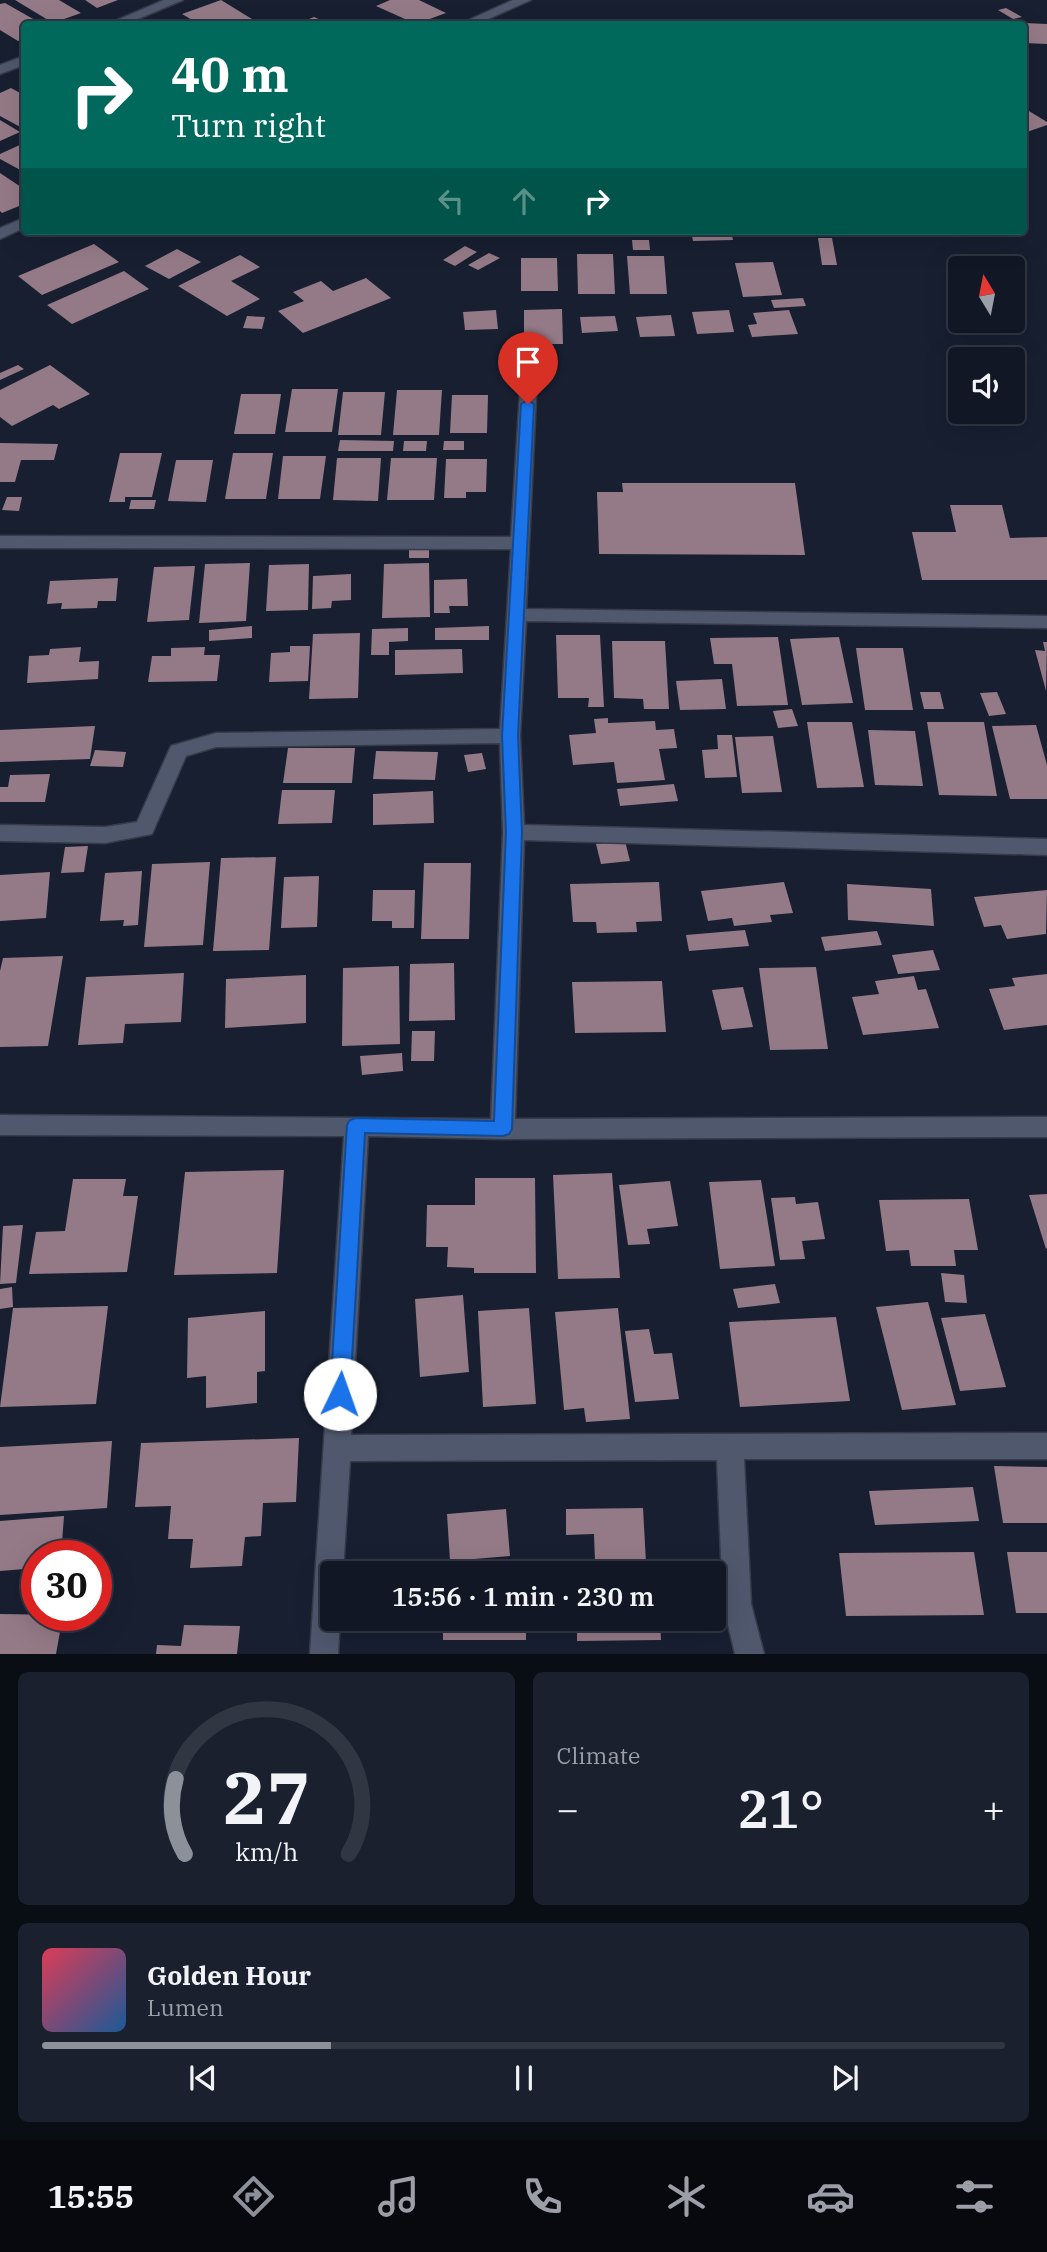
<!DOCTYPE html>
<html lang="en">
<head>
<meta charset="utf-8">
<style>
	:root { --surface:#111725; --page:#1a202d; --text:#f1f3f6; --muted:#9c9fa7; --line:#303642; --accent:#8c9099 }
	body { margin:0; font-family:"IBM Plex Serif",serif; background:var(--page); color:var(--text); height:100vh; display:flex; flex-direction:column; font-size:26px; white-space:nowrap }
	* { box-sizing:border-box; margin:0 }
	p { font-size:23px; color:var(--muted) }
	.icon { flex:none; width:38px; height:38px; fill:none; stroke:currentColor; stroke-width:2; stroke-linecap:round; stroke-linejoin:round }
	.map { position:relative; height:1654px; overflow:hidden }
	.sheet { display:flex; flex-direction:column; gap:18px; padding:18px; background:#090d14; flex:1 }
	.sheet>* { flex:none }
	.guide { position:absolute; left:21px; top:21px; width:1006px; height:214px; border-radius:7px; box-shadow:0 7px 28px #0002,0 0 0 2px var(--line); background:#00695c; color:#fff; overflow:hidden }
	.needle { width:46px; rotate:350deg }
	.controls { position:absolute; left:948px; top:256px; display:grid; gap:14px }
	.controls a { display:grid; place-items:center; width:77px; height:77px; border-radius:7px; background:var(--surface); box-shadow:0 7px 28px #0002,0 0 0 2px var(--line); font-size:35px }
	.speed { position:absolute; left:21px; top:1540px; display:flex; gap:14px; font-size:35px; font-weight:700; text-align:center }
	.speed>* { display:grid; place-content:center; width:91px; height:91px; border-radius:50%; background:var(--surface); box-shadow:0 7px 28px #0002,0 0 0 2px var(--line); line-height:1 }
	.speed .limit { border:10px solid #d22; background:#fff; color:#111 }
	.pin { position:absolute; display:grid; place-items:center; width:60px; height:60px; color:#fff; margin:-72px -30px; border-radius:50% 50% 50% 0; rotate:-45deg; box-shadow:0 0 7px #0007 }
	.pin .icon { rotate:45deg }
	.me { position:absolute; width:77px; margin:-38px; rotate:3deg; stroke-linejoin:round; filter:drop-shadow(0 0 5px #0008) }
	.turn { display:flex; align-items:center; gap:24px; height:147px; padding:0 35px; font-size:32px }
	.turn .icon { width:91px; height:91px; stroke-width:2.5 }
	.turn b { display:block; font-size:49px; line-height:60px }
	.lanes { display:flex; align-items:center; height:66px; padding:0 35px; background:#0003; justify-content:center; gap:35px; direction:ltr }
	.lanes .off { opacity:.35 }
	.big { font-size:52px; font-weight:600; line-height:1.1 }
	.sheet .tile { flex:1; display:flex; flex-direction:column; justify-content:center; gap:10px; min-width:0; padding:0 24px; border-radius:10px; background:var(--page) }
	.sheet .dial { align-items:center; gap:0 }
	.dial svg { height:182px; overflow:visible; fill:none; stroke:var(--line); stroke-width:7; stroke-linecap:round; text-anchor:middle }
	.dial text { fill:var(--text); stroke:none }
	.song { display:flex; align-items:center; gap:21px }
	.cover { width:84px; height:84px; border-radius:10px; background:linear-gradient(135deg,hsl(350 70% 55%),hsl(210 70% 35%)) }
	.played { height:7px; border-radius:4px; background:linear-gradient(90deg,var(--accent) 30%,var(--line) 30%) }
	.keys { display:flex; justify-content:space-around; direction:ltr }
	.heat { display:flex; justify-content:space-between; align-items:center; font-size:38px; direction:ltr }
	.sheet .tiles { flex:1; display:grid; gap:18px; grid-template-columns:1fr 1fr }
	.tile:last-child { grid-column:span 2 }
	.trip { position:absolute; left:320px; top:1561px; width:406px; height:70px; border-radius:7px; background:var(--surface); box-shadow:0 7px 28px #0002,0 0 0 2px var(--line); font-weight:600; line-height:70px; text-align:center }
	.menu { display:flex; height:112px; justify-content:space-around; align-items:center; background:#07090f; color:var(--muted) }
	.menu .icon { width:49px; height:49px }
	.menu .active { color:var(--accent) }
	.menu b { font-size:32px; color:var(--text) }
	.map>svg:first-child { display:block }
</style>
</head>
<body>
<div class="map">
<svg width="1047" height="1654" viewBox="0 0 1047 1654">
	<rect width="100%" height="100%" fill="#171f31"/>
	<path fill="#947a86" d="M15,0H59L81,13L53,23Z
		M85,0H118L97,8Z
		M221,0L260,24H199L182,14Z
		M390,0H419L446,13L416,24L376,6Z
		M5,3L42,24H24V38L18,41L0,30V4Z
		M1006,8L1022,17L1013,19L998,10Z
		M314,17L330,24H297Z
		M1024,23L1047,24V44L1024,43Z
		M11,88L24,95V129L0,116V93Z
		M1024,108L1047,122V125L1024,133Z
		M0,120L20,132L0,141Z
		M24,143V172L0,159V154Z
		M0,173L24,189V204L2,213L0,211Z
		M691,231H731L733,240L693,241Z
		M818,238H832L837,265H822Z
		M632,240H649L650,250H633Z
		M94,244L119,262L42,295L18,276Z
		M465,246L477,252L455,266L443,260Z
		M177,249L201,262L169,279L145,266Z
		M489,253L500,258L478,270L468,265Z
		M577,254H613L615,294H578Z
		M240,255L260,267L231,281L260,299L227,316L178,286Z
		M627,256H664L667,294H630Z
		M521,258H557L558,291H521Z
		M773,262L782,295L743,297L735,263Z
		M124,271L149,289L72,324L47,305Z
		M366,278L391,298L303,333L278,311L304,301L293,292L321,281L333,291Z
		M803,298L806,306L774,308L771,300Z
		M562,309L563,344H524V310Z
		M496,310L498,329L465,330L463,312Z
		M729,310L734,332L697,334L692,312Z
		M789,310L798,334L752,337L748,325L757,324L753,313Z
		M671,315L675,336L640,337L636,317Z
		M247,316L265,317L262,329L243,328Z
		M615,316L618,331L582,333L580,317Z
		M18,365L24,369L0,380V373Z
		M50,365L90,394L59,409L53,405L12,426L0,417V390Z
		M292,389H338L332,432H285Z
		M397,390H442L439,435H393Z
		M343,392H385L381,435H338Z
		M241,394H281L275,434H234Z
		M452,395H488L487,433H450Z
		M340,440L394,441L393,451H338Z
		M404,441H427L426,451H403Z
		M444,441H464V450H443Z
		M0,443L58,444L54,460H21L15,482H0Z
		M120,453H162L152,497H125V502H109Z
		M233,453H273L266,499H225Z
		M283,456H326L320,499H278Z
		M337,458H381L378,501L333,500Z
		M391,458H437L434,500H387Z
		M446,459H487L486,492H466V498H444Z
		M176,460H213L206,502L168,501Z
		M622,483H795L805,555L599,554L597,492H623Z
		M7,497H22L19,511L2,510Z
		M131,500H156L154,509H129Z
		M950,505H1002L1010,538L1047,537V580H922L912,532H956Z
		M409,549H429V558H409Z
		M250,563L246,621L199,623L205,564Z
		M429,563L430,617L382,618L384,564Z
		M309,564L308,610L266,611L269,565Z
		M195,566L189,620L147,622L154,567Z
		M351,574V600L332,601L331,608L312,609L313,576Z
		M118,578L116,601H98L97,608L61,609L62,603L47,604L50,581Z
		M467,579L468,606H449L450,613H434V580Z
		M252,626V638L209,641V630Z
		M489,626V640H435V628Z
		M408,628V641L389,642V655H371L372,629Z
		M360,633L358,698L309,699L313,634Z
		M556,635H600L604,707H588L589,698H558Z
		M778,637L788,705L737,706L732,664H714L710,638Z
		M839,637L853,703L802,705L790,639Z
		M612,641H665L669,709H644L643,699L614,698Z
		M1043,642H1047L1046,691L1035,650L1045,651Z
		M290,646H310L308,681L269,682L271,653L290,652Z
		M81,647L79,662L99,661L98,679L27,683L29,656L49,655L50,649Z
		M205,647L204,655H220L217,681L148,682L152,656H171V648Z
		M856,648H903L913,710H865Z
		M462,649L463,673L395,675V650Z
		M722,679L726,709L680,710L676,681Z
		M920,692H940L944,709H924Z
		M997,692L1006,714L989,716L980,693Z
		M792,709L798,726L778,728L773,711Z
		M608,718V723L655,721L656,730L674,729L677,748L659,749L665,780L617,783L614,762L573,765L569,735L596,733L594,719Z
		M807,722H852L864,787L817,788Z
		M927,722H984L997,796L939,795Z
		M1036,725L1047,765V799H1010L992,726Z
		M95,726L90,759L0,762V730Z
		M868,730L915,731L923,786L875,785Z
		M717,735H732L737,777L705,778L702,750L718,749Z
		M773,736L782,792L742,793L735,737Z
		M288,748H355L352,783H283Z
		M95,750L126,752L123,767L90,766Z
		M376,751L438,752L435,780L373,779Z
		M482,753L486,769L468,772L464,755Z
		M50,774L45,802H0V787H8L10,775Z
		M674,784L678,801L620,806L617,789Z
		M282,790H335L332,823L278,824Z
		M433,791L434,823L373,825V794Z
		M625,841L630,861L601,864L596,844Z
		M88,846L84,872L61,873L65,847Z
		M276,857L269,950L213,951L221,858Z
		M210,862L203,945L144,947L152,864Z
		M424,863H471L469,939H421Z
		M142,871L138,925L123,926L124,920L100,921L105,873Z
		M50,872L46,918L0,921V875Z
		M319,876L317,927L281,928L284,877Z
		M659,882L662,921L636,922L637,932L597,933L596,922H573L570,884Z
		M784,882L793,913L770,915L772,922L734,926L732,918L708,921L701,891Z
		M847,884L931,889L934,926L848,920Z
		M373,890H415L414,928H392V921H372Z
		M1047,890L1046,934L1007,939L1001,925L984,927L974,897Z
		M745,930L749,946L689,951L686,935Z
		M877,931L882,945L825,951L821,937Z
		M933,950L940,970L898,974L892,955Z
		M63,956L48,1046L0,1047V971L3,958Z
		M454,963L455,1020L409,1021L410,964Z
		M399,966L400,1044L342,1046L343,968Z
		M816,967L828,1049L770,1050L759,968Z
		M184,973L181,1022L125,1024L123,1043L78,1045L86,977Z
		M1047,974V1025L1004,1030L989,989L1015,986L1012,978Z
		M306,975V1023L225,1028L226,979Z
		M914,976L918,990L926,989L939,1028L863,1035L852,997L879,994L875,981Z
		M662,981L666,1032L575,1033L572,982Z
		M743,987L753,1027L722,1030L712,990Z
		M412,1031H435L434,1061H411Z
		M402,1053L403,1071L362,1075L360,1056Z
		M284,1170L277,1273L174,1275L185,1172Z
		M612,1173L620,1278L558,1279L553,1175Z
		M475,1178H535L536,1273H474V1268L447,1267L448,1247H426L427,1205H475Z
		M73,1179H126L123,1196H138L127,1272L29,1274L36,1232L65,1231Z
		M761,1180L775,1266L720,1269L709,1182Z
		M670,1181L678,1226L647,1229L650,1244L628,1245L619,1185Z
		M1047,1194V1248L1046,1249L1029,1195Z
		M795,1197L796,1204L818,1202L825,1239L802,1241L805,1259L780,1260L771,1198Z
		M969,1199L978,1250H954L956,1266H911L909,1250L886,1251L879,1200Z
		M23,1225L16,1283L0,1284L3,1226Z
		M941,1273L964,1275L967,1303L945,1302Z
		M775,1284L780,1303L738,1308L733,1289Z
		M12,1287L13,1307L0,1309V1289Z
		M463,1295L469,1372L420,1377L415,1299Z
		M928,1302L956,1405L902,1410L876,1307Z
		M108,1306L96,1404L0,1407L13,1308Z
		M529,1308L536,1404L483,1407L478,1311Z
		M618,1308L630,1419L586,1422L584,1408L564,1410L555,1312Z
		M265,1311V1371L257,1372V1403L206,1408V1376L187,1378L188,1318Z
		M985,1314L1006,1387L960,1391L941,1318Z
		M836,1317L850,1401L740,1407L729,1322Z
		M649,1329L654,1354L672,1353L679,1399L635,1402L625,1331Z
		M299,1438L296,1502L263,1503L261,1536L245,1537L242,1566L190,1568L193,1539H168L171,1506L135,1507L141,1443Z
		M112,1441L107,1508L0,1515V1447Z
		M994,1466L1047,1467V1523H1003Z
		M973,1487L979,1521L875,1525L869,1491Z
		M643,1508L646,1562H595L594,1534L566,1535V1509Z
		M506,1509L510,1556L450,1561L447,1514Z
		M64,1516L61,1556H37V1568L0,1571V1521Z
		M974,1552L984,1615L846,1616L839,1553Z
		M1007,1552H1047V1613H1016Z
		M0,1614L63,1615L56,1654H0Z
		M443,1619H526V1640H443Z
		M577,1619H660L661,1640L577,1641Z
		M184,1625L240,1626L237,1654H156L157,1645L181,1646Z"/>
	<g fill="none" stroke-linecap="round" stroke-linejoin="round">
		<defs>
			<path id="minor" d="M164,0H183L126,24H108Z
				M513,0H531L477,24H460Z
				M24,56V65L0,74V65Z
				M24,218V228L0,239V228Z
				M529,371L537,376L526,609L1047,616V628L526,621L520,736L524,825L1047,839V855L524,840L515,1119L1047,1117V1137L503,1139L368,1136L351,1435L1047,1433V1459H744L751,1604L764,1654H735L723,1604L717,1460L350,1461L343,1573H332V1619H340L338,1654H310L344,1136L0,1135V1115L491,1119L503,832L500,743L216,747L186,756L152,834L105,843L0,841V825L105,827L137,822L171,746L216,733L500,729L511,549L0,548V536L511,537L521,376Z"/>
		</defs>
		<use href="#minor" stroke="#363a49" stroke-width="3"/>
		<use href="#minor" fill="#4f586d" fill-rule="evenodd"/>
	</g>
	<path fill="#1a73e8" stroke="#114b97" stroke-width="2" d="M528,400L534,404L518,736L522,832L512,1129L509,1134L503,1136L365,1133L350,1394L347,1401L340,1403L333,1401L330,1394L347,1125L350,1120L356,1118L494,1121L506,832L502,736L521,404Z"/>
</svg>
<div class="controls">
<a><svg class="needle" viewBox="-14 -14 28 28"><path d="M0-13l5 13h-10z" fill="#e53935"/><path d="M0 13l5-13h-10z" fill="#9c9fa7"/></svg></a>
<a><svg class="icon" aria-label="sound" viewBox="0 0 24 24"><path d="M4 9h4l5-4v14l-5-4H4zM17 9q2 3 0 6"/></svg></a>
</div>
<div class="speed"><div class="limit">30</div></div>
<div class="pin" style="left:528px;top:404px;background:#d93025"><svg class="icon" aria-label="arrive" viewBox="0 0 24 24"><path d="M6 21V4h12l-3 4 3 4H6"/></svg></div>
<svg class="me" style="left:340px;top:1394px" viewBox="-20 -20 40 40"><circle r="19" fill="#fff"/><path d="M0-13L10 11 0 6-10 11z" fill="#1a73e8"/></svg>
<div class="trip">15:56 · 1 min · 230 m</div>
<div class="guide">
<div class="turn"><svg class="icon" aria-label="right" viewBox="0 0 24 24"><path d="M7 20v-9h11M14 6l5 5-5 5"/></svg><div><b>40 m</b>Turn right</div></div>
<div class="lanes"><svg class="icon off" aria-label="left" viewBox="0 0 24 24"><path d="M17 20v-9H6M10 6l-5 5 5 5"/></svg><svg class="icon off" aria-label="ahead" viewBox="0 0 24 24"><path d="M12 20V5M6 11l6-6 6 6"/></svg><svg class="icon" aria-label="right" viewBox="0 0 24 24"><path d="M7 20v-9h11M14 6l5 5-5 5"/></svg></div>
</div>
</div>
<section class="sheet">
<div class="tiles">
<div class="tile dial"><svg viewBox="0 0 100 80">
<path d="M14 69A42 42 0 1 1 86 69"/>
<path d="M14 69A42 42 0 0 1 10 36" stroke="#8c9099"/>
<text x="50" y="56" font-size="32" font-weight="700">27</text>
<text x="50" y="72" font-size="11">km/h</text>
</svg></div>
<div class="tile"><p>Climate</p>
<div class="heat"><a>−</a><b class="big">21°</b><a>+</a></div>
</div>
<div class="tile">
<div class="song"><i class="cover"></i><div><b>Golden Hour</b><p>Lumen</p></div></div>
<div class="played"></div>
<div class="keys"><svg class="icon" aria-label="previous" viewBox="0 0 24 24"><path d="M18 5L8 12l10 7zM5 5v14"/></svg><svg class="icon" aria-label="pause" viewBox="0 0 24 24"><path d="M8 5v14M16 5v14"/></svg><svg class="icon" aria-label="next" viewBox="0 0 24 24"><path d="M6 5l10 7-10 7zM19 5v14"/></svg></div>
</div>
</div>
</section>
<nav class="menu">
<b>15:55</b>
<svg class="icon active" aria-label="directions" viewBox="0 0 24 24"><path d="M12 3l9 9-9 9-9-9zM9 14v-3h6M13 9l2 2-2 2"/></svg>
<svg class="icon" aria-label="music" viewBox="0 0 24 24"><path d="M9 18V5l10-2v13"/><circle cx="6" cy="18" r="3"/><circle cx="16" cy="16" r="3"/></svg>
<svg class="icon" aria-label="phone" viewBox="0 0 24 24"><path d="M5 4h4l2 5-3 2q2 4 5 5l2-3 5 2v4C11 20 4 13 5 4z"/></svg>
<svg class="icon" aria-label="climate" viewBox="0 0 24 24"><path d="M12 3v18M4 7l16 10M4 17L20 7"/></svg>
<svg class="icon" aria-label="car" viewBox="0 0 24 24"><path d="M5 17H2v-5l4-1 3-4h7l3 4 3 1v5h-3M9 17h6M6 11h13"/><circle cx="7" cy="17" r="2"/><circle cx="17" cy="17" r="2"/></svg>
<svg class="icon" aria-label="filters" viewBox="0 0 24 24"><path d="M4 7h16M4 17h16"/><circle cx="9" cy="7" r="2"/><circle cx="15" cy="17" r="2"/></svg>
</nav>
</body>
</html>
